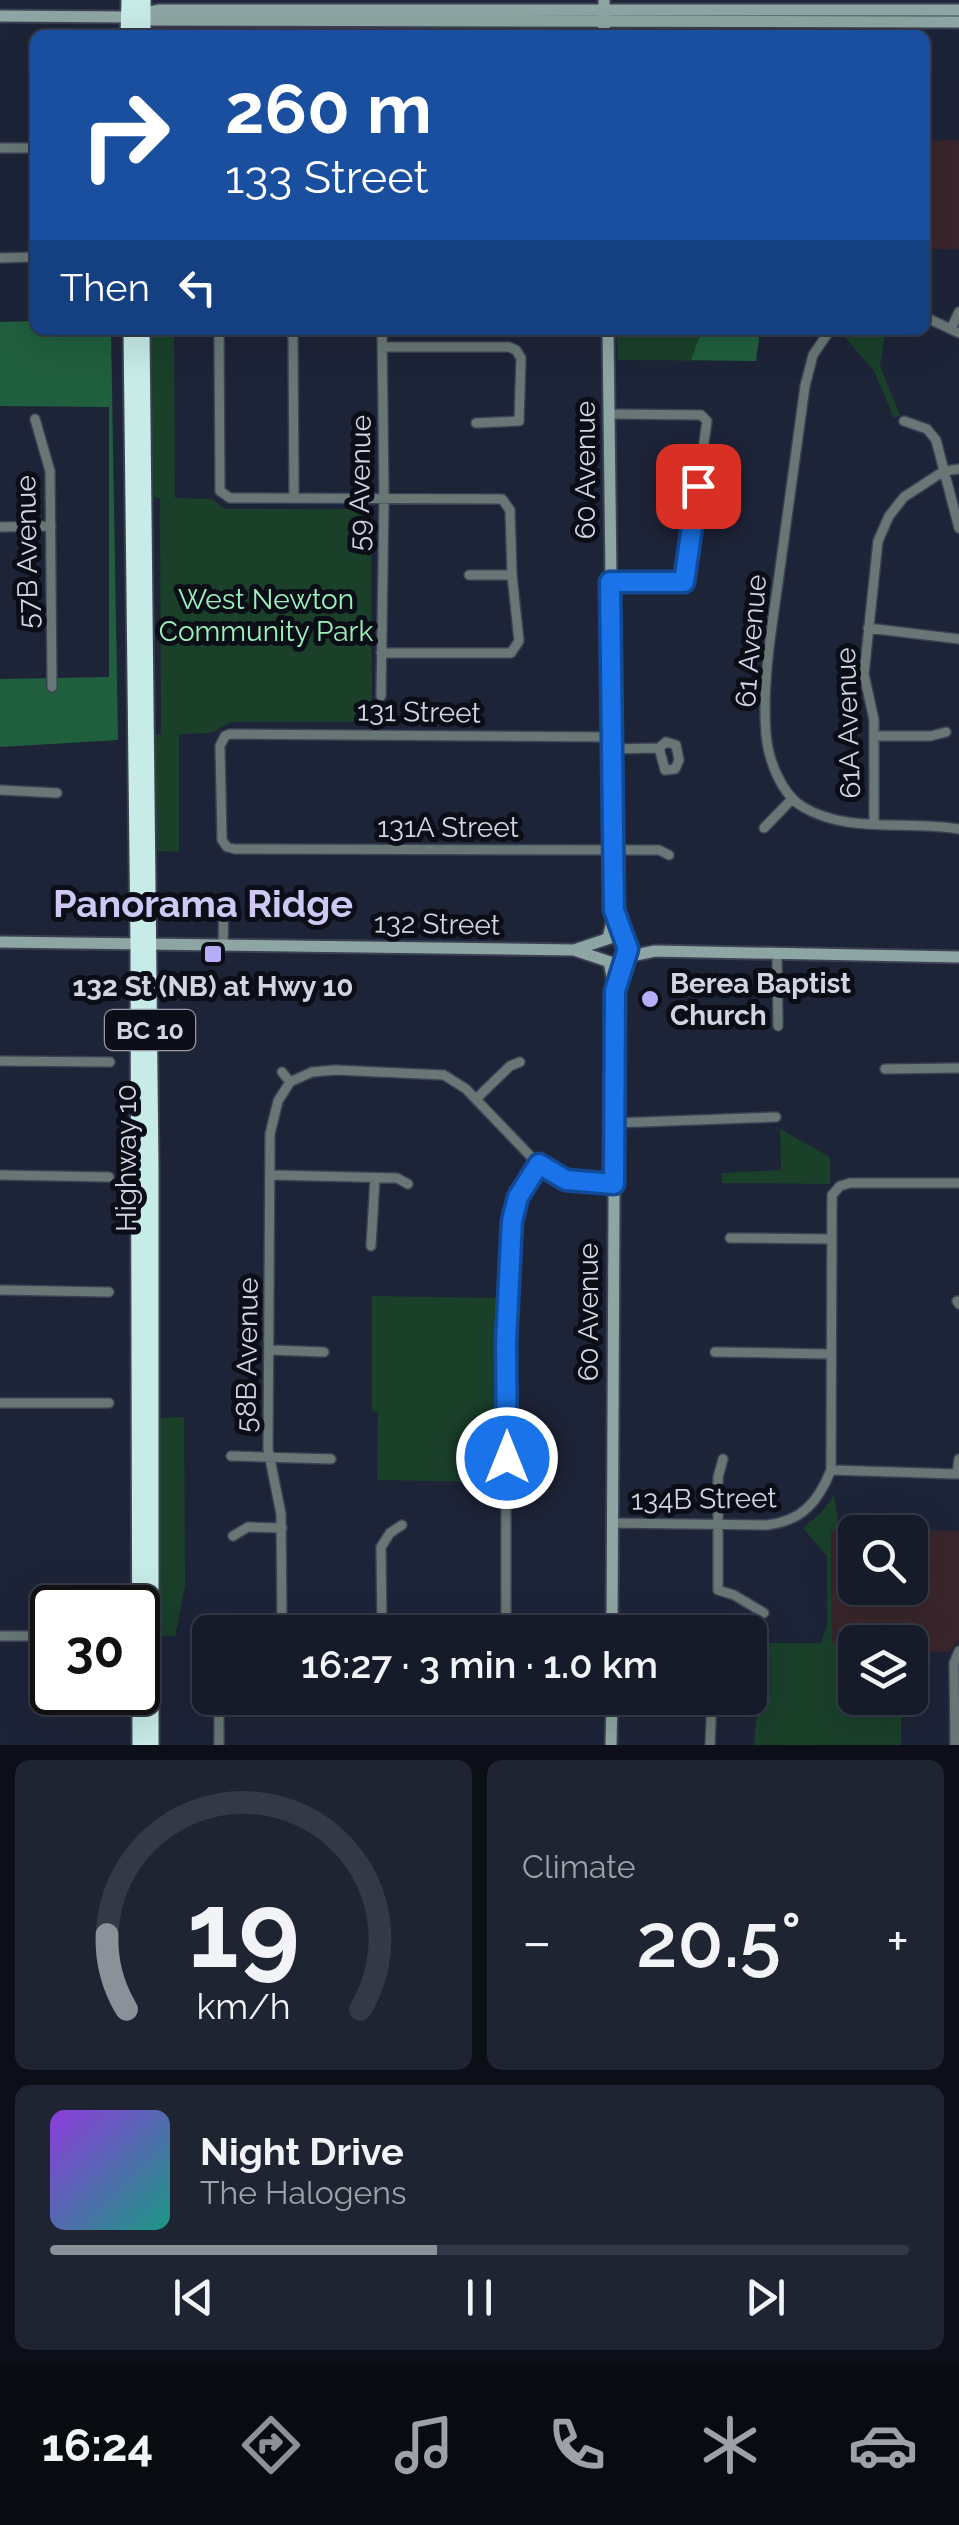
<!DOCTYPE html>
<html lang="en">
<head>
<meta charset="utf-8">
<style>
	:root { --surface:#161b2a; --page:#1f2432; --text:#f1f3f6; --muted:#9ea1a8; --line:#353947; --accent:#8c9099 }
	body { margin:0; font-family:Raleway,sans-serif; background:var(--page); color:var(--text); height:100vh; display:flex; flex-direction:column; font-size:38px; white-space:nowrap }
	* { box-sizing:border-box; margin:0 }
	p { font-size:32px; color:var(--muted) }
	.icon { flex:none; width:55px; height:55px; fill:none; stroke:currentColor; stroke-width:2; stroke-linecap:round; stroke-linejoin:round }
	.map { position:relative; height:1745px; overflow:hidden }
	.details { display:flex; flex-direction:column; gap:15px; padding:15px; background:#0c0f17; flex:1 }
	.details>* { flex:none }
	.hud { position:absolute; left:30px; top:30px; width:900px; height:305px; border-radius:15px; box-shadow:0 10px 40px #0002,0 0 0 2px var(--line); background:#1a4fa0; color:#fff; overflow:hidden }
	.buttons { position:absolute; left:838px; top:1515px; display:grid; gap:20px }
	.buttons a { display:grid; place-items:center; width:90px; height:90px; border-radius:15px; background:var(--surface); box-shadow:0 10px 40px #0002,0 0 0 2px var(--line); font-size:50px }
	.speed { position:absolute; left:30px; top:1585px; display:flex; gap:20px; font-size:50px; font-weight:700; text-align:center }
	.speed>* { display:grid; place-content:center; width:130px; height:130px; border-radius:50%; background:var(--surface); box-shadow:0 10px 40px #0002,0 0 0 2px var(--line); line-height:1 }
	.speed .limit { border:5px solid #111; border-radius:15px; background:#fff; color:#111 }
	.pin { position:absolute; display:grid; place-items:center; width:85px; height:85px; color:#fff; margin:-42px; border-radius:20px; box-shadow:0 5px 15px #0006 }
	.me { position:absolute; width:110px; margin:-55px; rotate:0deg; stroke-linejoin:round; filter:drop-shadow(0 0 8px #0008) }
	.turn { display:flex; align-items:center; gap:35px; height:210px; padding:0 30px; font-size:45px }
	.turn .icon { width:130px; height:130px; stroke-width:2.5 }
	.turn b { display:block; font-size:70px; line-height:85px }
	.then { display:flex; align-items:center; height:95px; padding:0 30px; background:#0003; gap:20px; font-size:38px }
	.big { font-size:75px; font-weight:600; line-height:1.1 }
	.details .tile { flex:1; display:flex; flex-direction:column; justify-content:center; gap:15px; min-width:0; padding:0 35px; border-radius:15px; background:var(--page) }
	.details .dial { align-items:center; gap:0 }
	.dial svg { height:260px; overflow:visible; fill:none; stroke:var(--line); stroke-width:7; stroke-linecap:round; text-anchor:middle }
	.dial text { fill:var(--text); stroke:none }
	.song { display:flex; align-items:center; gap:30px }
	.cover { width:120px; height:120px; border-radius:15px; background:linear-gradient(135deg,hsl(270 70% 55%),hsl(170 70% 35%)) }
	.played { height:10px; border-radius:5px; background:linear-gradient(90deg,var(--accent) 45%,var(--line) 45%) }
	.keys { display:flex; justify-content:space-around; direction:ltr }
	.heat { display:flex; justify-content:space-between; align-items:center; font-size:55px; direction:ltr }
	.details .tiles { flex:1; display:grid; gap:15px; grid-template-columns:1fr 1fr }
	.tile:last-child { grid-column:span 2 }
	.trip { position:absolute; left:192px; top:1615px; width:575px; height:100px; border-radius:15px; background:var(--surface); box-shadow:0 10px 40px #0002,0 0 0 2px var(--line); font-weight:600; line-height:100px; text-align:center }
	.tabs { display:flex; height:160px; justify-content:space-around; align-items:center; background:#090b11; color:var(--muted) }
	.tabs .icon { width:70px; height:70px }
	.tabs .on { color:var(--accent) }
	.tabs b { font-size:45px; color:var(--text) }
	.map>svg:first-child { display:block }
</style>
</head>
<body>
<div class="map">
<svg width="959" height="1745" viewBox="0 0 959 1745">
	<rect width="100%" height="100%" fill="#1e2438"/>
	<path fill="#39262c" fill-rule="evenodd" d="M959,140V249H925V141Z
		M831,1531H959V1640L949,1652L910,1653V1642L832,1644ZM855,1532H910V1588H855Z"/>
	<path fill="#1a402a" d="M149,330H174L175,498L212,499L225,509H371L372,722H231L211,733L179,734V852L157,851L155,735L161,734L160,498L150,497Z
		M616,330H760L756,361L618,360Z
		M838,330H886L880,366L900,415L894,418L874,371Z
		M780,1129L830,1157V1184L722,1183V1173L781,1170Z
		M372,1296L497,1298L496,1482L377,1480L378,1412L372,1411Z
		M184,1417L185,1586L175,1636H155L157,1418Z
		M834,1495L839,1530L831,1531L832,1643L855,1644V1698H901V1745H754L760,1672L750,1653V1643H821L827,1625V1556L803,1528L823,1511Z"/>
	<path fill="#205f3d" d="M35,321V330H111L118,740L0,747V679L109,677V407L0,406V322Z
		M713,330H760L756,361L691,360L699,338Z"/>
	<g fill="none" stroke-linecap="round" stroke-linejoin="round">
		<defs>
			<path id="street" d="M0,148H35
				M0,258L35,257
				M925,317L959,333
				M951,329L959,312
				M219,330L220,491L230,498L502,499L510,510L512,575L519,641L511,653H381
				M293,330L294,498
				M830,330L813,355L805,386C796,452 787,517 778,583C771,632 762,685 766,734C768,759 781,794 803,807C848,834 908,820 959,829
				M383,347H509L516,350L521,358L519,421L476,423
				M609,414L701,415L707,421L684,582H610
				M35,419L50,471L52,687
				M904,421L927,429L936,440L959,528
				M0,527L51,526
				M469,575H512
				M868,628L959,639
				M381,696L384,498L382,330
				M874,736H931L946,732
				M612,737L230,734L225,736L220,746L222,840L227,847L235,849L659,850L669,855
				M612,749L659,748L666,742L676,745L679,760L675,769L665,770L659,748
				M0,790L57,793
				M874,823V720L864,674L878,541L889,516L904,497L944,471L959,469
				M764,828L792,799
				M223,947L224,898
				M777,954L778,1026
				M0,1061L110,1062
				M885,1069L959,1068
				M282,1072L290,1082L312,1072L335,1070L444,1075L466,1089L539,1165C564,1182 584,1183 614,1184
				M476,1099L510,1066L520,1062
				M614,1123L776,1117
				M0,1175L109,1177
				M271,1175L397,1178L408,1184
				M730,1238L830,1239
				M371,1246L375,1178
				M0,1290L109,1292
				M957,1301L959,1304
				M270,1350L324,1352
				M715,1352L830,1354
				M0,1403H109
				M231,1456L331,1459
				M723,1459L718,1477V1590L734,1595L764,1613
				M831,1470L957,1474L959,1459
				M612,1523L767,1525C802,1521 818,1502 831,1470L832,1195L840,1186L850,1183H959
				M233,1536L248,1527L282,1528
				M282,1632L281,1514L268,1449L270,1134L278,1101L290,1082
				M382,1632L381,1547L390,1533L402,1525
				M506,1632V1342L512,1221L518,1197L539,1165
				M0,1636H52
				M219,1698V1745
				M710,1745L712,1698
				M955,1745L954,1663L959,1651"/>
			<path id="secondary" d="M604,0V35
				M0,16L128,17L158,10H959
				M137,20L959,22
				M608,938L615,910L608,330
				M0,942L574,950L616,964L626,957C630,947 626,939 616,936L574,950
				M626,957L655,951L959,957
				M609,962L615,991L612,1632
				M611,1745L612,1698"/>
			<path id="highway" d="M128,35L129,0
				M143,35V0
				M131,330L138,945L140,1745
				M142,330L151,1169V1745"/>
		</defs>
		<use href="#street" stroke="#3b4053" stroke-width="12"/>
		<use href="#secondary" stroke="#3b4053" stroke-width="15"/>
		<use href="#highway" stroke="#3b4053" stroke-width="19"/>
		<use href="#street" stroke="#687775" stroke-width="9"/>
		<use href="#secondary" stroke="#8ea6a3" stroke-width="11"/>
		<use href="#highway" stroke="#c7ebe7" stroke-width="15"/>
	</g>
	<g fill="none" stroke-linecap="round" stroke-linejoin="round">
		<defs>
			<path id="route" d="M507,1458L506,1342L512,1221L518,1197L539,1164L566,1180L614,1184L615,991L628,949L614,910L610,582H684L698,486"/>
		</defs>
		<use href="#route" stroke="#114b97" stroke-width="25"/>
		<use href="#route" stroke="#1a73e8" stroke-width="18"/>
	</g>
	<g fill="#b6acf8" stroke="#0b0e16" stroke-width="4">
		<rect x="203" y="944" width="20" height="20" rx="5"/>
		<circle cx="650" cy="999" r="10"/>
	</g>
	<g text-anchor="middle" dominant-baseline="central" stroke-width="10" stroke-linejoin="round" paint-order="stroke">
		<rect fill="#0b0e16" stroke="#9699a6" stroke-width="2.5" x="105" y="1010" width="90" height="40" rx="8"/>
		<g font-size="25" font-weight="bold" fill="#d1d5e3">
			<text x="150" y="1030">BC 10</text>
		</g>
		<g font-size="28" fill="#d1d5e3" stroke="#0b0e16">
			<text transform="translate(585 470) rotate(-90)">60 Avenue</text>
			<text transform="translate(360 483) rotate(-89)">59 Avenue</text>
			<text transform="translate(27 552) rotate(-91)">57B Avenue</text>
			<text transform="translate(751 641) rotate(-85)">61 Avenue</text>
			<text transform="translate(419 712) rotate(1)">131 Street</text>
			<text transform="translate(848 723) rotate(-92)">61A Avenue</text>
			<text x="448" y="827">131A Street</text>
			<text transform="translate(437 924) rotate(1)">132 Street</text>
			<text transform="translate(126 1158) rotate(-90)">Highway 10</text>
			<text transform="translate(588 1312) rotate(-90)">60 Avenue</text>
			<text transform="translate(247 1355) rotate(-89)">58B Avenue</text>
			<text transform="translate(704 1499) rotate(-1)">134B Street</text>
		</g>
		<g font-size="28" fill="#99f2bb" stroke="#0b0e16">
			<text x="266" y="599">West Newton<tspan x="266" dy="32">Community Park</tspan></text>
		</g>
		<g font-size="28" font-weight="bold" fill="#d1d5e3" stroke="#0b0e16" text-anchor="start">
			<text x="670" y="983">Berea Baptist<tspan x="670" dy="32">Church</tspan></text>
			<text x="213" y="986" text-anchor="middle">132 St (NB) at Hwy 10</text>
		</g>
		<g font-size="38" font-weight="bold" fill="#cdc8f4" stroke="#0b0e16">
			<text x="203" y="903">Panorama Ridge</text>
		</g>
	</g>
</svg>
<div class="buttons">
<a><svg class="icon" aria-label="search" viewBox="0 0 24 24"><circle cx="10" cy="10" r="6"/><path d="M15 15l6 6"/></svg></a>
<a><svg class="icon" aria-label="layers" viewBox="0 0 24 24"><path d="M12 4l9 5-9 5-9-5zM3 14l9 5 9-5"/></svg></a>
</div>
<div class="speed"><div class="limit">30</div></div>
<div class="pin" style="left:698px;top:486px;background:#d93025"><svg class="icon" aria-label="arrive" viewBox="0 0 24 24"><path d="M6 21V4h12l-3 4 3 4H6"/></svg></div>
<svg class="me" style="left:507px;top:1458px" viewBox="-20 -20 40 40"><circle r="17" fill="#1a73e8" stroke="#fff" stroke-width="3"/><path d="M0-11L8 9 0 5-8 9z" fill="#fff"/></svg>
<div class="trip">16:27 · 3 min · 1.0 km</div>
<div class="hud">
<div class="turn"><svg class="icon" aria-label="right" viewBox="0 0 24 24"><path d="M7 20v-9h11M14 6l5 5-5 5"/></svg><div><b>260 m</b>133 Street</div></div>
<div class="then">Then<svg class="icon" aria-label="left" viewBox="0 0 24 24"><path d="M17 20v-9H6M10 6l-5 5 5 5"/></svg></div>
</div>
</div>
<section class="details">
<div class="tiles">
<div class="tile dial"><svg viewBox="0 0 100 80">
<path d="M14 69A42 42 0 1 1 86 69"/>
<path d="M14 69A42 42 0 0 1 8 46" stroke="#8c9099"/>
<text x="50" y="56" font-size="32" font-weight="700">19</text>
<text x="50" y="72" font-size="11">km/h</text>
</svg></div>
<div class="tile"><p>Climate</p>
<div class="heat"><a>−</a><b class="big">20.5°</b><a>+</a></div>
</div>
<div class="tile">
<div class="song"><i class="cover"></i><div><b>Night Drive</b><p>The Halogens</p></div></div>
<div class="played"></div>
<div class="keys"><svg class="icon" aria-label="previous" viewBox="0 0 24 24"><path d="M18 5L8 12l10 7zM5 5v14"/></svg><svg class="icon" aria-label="pause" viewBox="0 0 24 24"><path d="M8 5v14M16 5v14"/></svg><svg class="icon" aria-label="next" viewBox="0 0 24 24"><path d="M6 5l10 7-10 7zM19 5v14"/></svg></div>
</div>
</div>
</section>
<nav class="tabs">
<b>16:24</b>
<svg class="icon on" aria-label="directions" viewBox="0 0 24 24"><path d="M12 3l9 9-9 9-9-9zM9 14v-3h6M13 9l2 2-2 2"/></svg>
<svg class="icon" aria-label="music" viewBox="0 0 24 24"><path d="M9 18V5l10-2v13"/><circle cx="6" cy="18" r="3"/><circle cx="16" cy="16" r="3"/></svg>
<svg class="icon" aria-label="phone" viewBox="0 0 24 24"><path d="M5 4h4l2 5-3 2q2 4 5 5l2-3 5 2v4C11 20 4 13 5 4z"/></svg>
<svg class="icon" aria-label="climate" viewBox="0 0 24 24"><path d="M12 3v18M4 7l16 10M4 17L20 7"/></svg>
<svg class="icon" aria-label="car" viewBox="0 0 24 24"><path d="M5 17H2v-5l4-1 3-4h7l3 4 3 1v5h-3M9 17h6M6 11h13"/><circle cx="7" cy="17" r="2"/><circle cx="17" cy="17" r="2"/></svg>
</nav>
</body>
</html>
